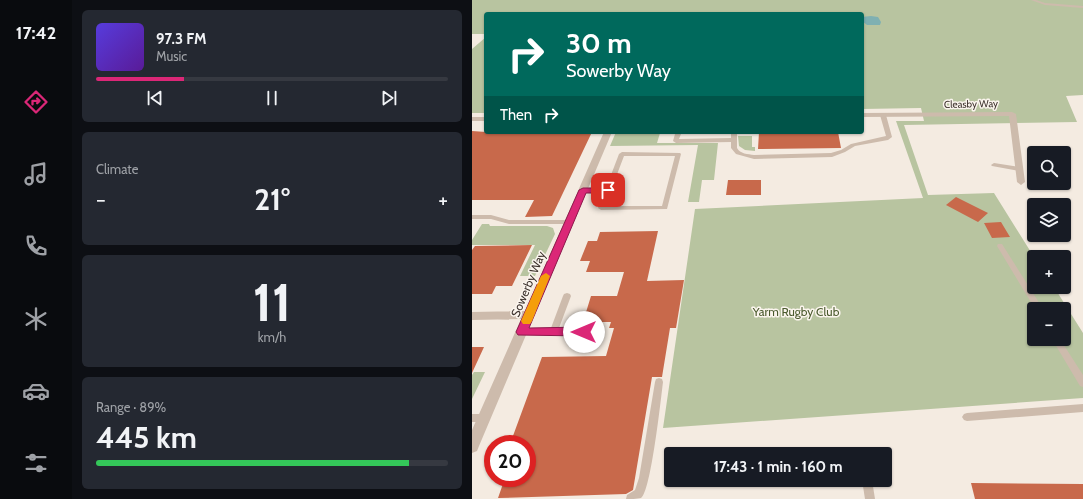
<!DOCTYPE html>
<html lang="en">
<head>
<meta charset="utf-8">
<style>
	:root { --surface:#171b24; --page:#242831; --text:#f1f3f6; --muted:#9ea1a6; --line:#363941; --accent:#db2777 }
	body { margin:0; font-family:Cabin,sans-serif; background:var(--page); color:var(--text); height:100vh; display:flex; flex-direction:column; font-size:15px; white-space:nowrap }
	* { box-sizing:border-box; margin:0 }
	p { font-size:13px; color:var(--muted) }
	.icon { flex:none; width:22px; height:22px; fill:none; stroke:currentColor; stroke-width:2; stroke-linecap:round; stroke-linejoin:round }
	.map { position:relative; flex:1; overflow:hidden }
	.drawer { display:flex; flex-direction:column; gap:10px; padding:10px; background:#0d0f14; width:400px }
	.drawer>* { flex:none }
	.banner { position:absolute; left:12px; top:12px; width:380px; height:122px; border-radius:4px; box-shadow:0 1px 3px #0004; background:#00695c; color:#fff; overflow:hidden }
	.tools { position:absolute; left:555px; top:146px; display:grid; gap:8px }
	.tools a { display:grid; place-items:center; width:44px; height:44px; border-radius:4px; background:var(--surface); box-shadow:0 1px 3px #0004; font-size:20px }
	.speed { position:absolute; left:12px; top:435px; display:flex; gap:8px; font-size:20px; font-weight:700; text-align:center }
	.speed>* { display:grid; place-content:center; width:52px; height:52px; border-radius:50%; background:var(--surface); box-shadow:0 1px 3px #0004; line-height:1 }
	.speed .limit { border:6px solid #d22; background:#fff; color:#111 }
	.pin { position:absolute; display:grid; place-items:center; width:34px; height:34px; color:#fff; margin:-17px; border-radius:8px; box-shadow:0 2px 6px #0006 }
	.me { position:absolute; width:44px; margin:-22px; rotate:270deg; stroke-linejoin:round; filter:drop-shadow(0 0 3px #0008) }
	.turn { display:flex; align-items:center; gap:14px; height:84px; padding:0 16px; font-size:18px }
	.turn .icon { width:52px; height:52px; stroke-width:2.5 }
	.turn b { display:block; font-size:28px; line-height:34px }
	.then { display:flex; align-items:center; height:38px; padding:0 16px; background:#0003; gap:8px; font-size:15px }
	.big { font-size:30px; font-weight:800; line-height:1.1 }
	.drawer .card { flex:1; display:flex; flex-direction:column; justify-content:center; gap:6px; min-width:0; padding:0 14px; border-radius:6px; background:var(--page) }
	.drawer .dial { align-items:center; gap:0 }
	.dial b { font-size:52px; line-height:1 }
	.song { display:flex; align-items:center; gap:12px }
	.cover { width:48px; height:48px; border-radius:6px; background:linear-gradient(135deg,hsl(250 70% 55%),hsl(270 70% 35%)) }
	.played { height:4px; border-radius:2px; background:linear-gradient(90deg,var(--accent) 25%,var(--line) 25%) }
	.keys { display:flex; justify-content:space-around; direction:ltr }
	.heat { display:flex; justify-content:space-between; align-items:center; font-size:22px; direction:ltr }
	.charge { height:6px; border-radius:3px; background:linear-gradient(90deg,#34c759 89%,var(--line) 0) }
	.trip { position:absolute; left:192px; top:447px; width:228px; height:40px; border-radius:4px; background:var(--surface); box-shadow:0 1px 3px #0004; font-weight:800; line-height:40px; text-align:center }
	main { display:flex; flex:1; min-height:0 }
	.tab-bar { display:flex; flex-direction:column; width:72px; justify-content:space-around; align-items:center; background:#090b0e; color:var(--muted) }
	.tab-bar .icon { width:28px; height:28px }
	.tab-bar .active { color:var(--accent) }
	.tab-bar b { font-size:18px; color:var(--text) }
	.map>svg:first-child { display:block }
</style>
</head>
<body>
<main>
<nav class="tab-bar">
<b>17:42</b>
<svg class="icon active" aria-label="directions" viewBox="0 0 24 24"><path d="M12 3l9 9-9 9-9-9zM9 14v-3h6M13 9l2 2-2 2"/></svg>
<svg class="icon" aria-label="music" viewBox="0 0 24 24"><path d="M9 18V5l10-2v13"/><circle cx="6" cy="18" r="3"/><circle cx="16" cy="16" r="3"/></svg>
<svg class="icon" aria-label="phone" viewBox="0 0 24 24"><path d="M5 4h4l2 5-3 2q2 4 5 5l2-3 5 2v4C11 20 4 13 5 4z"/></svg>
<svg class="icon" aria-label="climate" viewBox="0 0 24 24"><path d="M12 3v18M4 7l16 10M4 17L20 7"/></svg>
<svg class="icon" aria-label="car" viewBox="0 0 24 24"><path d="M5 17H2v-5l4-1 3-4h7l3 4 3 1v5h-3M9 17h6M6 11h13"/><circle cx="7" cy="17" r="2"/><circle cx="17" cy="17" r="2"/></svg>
<svg class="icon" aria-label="filters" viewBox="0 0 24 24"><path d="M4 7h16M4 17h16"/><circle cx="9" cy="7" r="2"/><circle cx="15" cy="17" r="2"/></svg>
</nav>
<section class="drawer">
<div class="card">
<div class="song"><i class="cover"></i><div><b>97.3 FM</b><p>Music</p></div></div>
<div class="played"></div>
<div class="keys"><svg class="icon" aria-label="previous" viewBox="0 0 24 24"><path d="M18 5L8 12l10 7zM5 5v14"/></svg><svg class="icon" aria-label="pause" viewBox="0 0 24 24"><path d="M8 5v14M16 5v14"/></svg><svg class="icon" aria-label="next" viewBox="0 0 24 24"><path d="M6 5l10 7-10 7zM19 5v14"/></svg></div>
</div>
<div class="card"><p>Climate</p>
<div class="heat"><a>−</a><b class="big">21°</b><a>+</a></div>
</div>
<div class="card dial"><b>11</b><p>km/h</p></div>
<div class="card"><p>Range · 89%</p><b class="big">445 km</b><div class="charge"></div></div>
</section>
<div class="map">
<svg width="611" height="499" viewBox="0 0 611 499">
	<rect width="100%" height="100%" fill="#f4ebe1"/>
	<path fill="#b8c4a0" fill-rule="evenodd" d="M0,0H611V95L594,96L605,122L432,125L456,195L522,193L562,257V287H582L611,333V398L191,428L223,209L451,198L424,121H452L449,108L390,109V14H14V34H0ZM562,309H592V339H562Z
		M14,37V113H0V49Z
		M144,132H195L188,133L185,143H246L242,180H230L227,202H216L226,145L138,146Z
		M266,136H280V147H283V151L273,150L267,146Z
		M10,224H17L18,226H75L81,228L83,234L63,276H48L63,245H0V240Z
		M2,372H13L0,399V375Z"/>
	<path fill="#7fb0b2" d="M399,16L406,17L409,22L408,25H395L390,21V17Z"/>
	<path fill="#c8694b" d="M0,131L14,132H120L80,216L53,217L62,200H0Z
		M287,132H366L369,148L286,149Z
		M256,180H289V195H254Z
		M484,197L516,213L506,222L474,205Z
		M529,222L538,237L520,238L512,223Z
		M186,231L175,281L212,280L204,328H198L190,377H180L161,490L154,494L26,498L33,478H55V444H38L70,357L134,356L142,328H137L139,322H111L119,296H145L152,272H114L118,261H108L116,241H125L128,232Z
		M60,245L40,286H24L20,294H0V250L3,246Z
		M0,347H12L0,373Z
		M499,483L611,484V499H503Z"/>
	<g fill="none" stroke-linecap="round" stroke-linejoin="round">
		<path fill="#cdbbac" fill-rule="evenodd" d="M559,0H564L573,3L611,6V8L573,5Z
			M411,113L414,115L420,137L416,140L383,146L373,152L360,157L282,159L264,154L259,148V142L204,143L201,141L203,134L206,132L209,134L207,139L259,138V132H265V148C268,154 276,154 282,155L359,153L369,150L379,144L414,136L408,115Z
			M150,152L208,153L209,154L195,209L129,210L126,208L132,192L109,191L108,190L111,188H134L147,154ZM152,156H203L190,206H133Z
			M522,163L547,167L550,169L547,171L520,166L519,165Z
			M0,215H19L37,220H97L100,222L97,224H37L19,219H0Z
			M526,244H530L571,309H563L525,246Z
			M95,293L98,294L99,296L87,328H112L115,329L116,331L115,333L82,335L46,334L45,332L46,330L49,329L79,328L91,296L92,294Z
			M580,339H588L611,375V387L608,386Z
			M187,378L190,379L191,382C189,398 179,492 169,498C165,499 158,499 154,499L155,495L163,490L167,478L183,382L184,379Z
			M611,404V412L495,421L492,420L490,417L492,414L495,413Z
			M0,414H12L15,415L17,418L15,421L12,422H0Z
			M390,480H400L403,499H393Z"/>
		<path fill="#cdbbac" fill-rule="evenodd" d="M540,112L544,114L553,182L549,185L545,182L537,116L390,117V113Z
			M0,117H14V121H0Z
			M132,132H140L7,446L5,451L0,453V430L49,319L0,320V312L53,311Z"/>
	</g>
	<path fill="#db2777" stroke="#8e194d" d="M111,188H136L140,190L136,193H114L57,328L112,327L116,329L117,332L116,334L112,336L46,335L44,332L107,190Z"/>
	<path fill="#f59e0b" d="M74,273L78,276L60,321L58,324H51L49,321L69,276Z"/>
	<g text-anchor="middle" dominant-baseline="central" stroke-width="3" stroke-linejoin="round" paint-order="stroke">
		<g font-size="10" fill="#3b302b" stroke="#fbf5ee">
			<text transform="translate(499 104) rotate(-1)">Cleasby Way</text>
		</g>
		<g font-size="12" fill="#3b302b" stroke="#fbf5ee">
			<text transform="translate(56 284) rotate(-67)">Sowerby Way</text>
		</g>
		<g font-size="12" fill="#4a5a2e" stroke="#fbf5ee">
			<text x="324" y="311">Yarm Rugby Club</text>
		</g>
	</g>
</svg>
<div class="tools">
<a><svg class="icon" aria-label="search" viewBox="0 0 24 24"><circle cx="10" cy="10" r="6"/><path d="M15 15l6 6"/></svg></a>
<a><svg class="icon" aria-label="layers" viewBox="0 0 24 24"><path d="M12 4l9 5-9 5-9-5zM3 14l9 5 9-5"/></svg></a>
<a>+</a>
<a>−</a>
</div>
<div class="speed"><div class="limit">20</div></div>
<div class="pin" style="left:136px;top:190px;background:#d93025"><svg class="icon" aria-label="arrive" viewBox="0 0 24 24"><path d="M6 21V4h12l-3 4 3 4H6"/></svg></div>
<svg class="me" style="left:112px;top:332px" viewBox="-20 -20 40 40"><circle r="19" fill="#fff"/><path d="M0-13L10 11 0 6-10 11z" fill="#db2777"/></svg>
<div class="trip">17:43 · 1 min · 160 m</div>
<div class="banner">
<div class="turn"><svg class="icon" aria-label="right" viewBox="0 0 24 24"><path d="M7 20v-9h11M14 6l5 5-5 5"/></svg><div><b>30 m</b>Sowerby Way</div></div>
<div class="then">Then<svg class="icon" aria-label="right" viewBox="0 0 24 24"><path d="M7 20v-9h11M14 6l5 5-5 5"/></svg></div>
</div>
</div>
</main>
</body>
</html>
